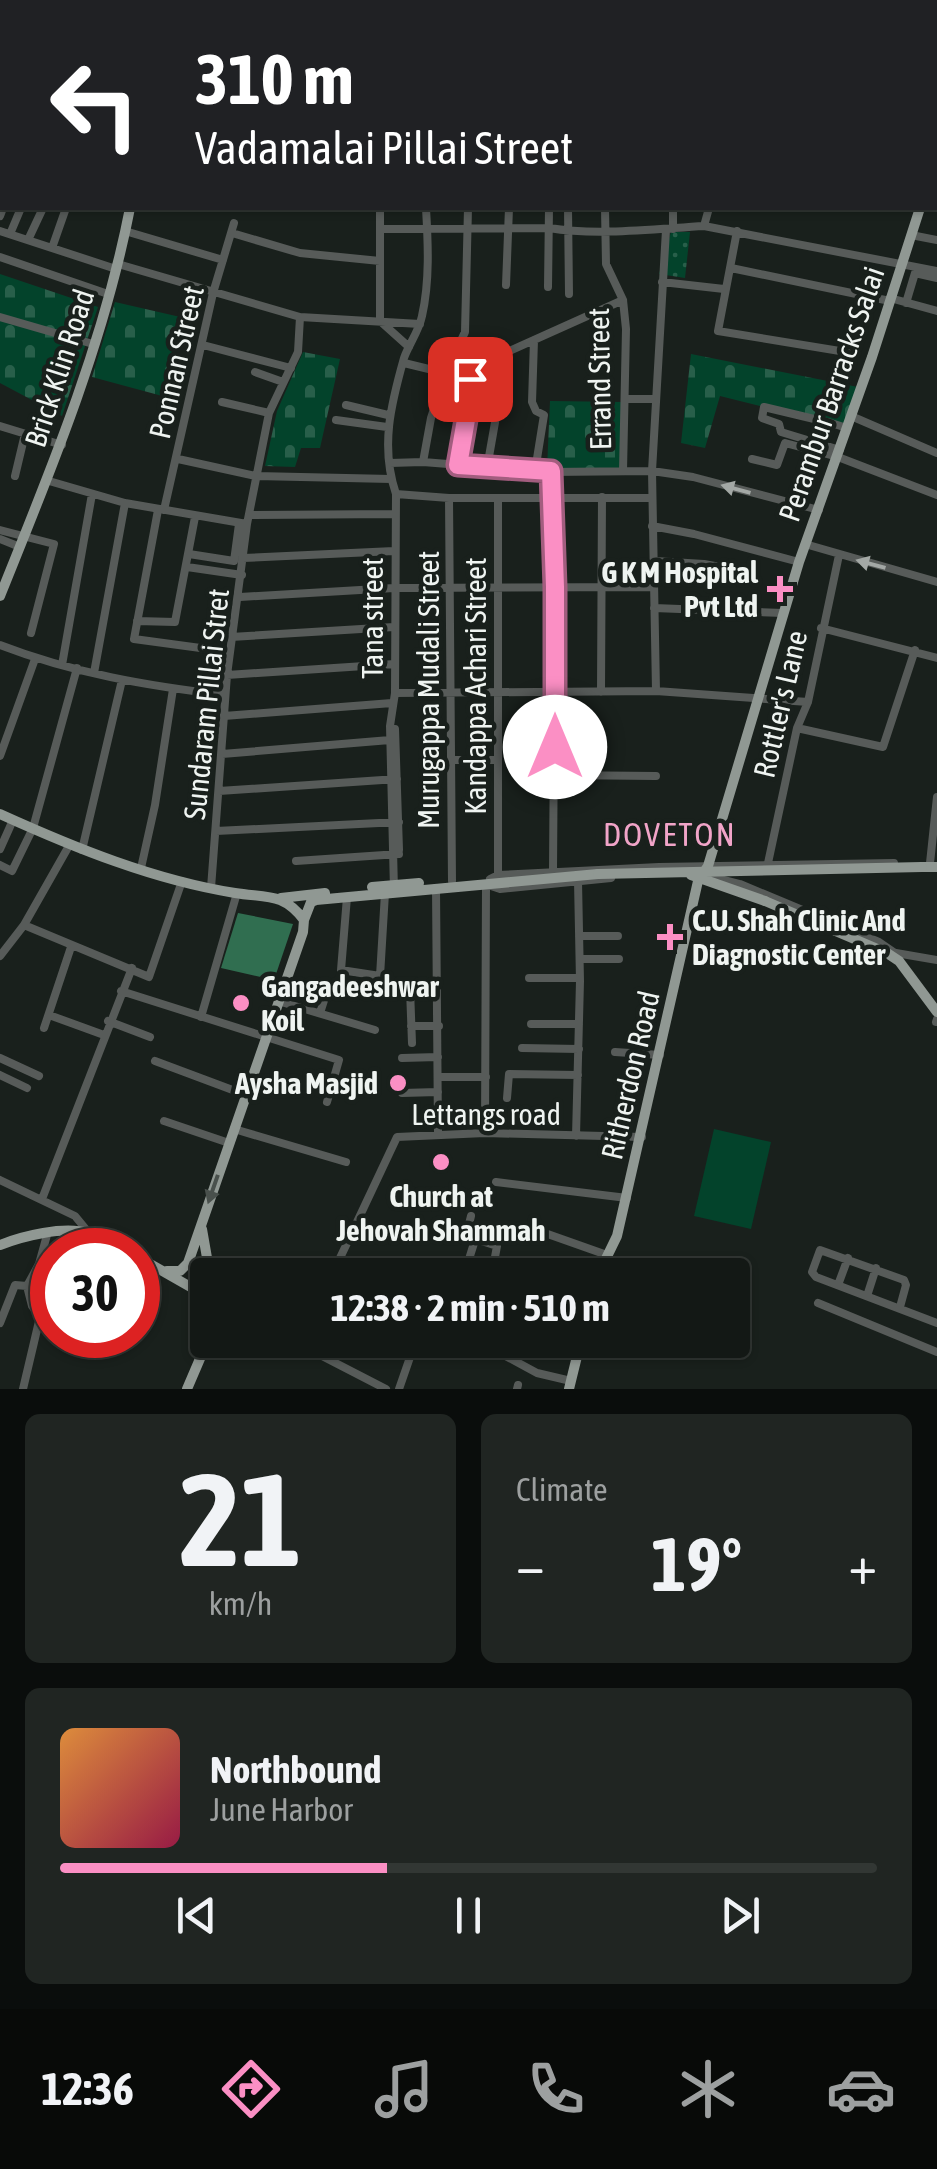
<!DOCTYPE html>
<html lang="en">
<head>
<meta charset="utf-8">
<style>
	:root { --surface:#131815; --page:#202522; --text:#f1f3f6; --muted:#9da0a0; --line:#323734; --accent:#fb8fc4 }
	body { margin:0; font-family:"Asap Condensed",sans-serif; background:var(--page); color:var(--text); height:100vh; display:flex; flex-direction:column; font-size:38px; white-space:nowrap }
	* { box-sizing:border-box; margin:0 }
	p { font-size:32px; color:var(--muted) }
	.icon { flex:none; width:55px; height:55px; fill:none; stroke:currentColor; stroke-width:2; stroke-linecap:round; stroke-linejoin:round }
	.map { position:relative; height:1389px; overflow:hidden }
	.details { display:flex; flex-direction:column; gap:25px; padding:25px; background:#0a0d0c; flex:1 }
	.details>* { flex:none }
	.top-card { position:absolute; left:0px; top:0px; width:938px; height:210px; box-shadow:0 2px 8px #0004,0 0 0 2px var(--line); background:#202124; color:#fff; overflow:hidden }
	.speed { position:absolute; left:30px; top:1228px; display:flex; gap:20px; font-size:50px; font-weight:700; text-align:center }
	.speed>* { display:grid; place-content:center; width:130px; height:130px; border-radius:50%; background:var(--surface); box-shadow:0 2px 8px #0004,0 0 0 2px var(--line); line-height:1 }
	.speed .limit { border:15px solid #d22; background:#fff; color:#111 }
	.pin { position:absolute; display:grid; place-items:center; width:85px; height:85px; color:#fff; margin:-42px; border-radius:20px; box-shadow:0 5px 15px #0006 }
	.me { position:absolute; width:110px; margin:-55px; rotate:0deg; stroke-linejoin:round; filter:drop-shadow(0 0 8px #0008) }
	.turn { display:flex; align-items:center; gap:35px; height:210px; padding:0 30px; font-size:45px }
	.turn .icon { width:130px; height:130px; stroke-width:2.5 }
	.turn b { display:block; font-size:70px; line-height:85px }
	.big { font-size:75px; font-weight:700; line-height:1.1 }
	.details .card { flex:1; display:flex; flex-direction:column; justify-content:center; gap:15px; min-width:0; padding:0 35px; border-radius:15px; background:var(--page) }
	.details .dial { align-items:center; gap:0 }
	.dial b { font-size:130px; line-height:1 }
	.song { display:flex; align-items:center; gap:30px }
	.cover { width:120px; height:120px; border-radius:15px; background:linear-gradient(135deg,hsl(30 70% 55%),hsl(340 70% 35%)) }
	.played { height:10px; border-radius:5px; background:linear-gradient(90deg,var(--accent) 40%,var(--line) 40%) }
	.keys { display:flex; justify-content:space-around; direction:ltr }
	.heat { display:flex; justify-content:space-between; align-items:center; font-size:55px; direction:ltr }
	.details .tiles { flex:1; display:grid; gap:25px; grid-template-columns:1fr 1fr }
	.card:last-child { grid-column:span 2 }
	.trip { position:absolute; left:190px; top:1258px; width:560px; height:100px; border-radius:10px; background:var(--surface); box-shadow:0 2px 8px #0004,0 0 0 2px var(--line); font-weight:700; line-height:100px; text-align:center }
	.menu { display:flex; height:160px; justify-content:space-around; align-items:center; background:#080a08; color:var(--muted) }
	.menu .icon { width:70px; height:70px }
	.menu .selected { color:var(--accent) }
	.menu b { font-size:45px; color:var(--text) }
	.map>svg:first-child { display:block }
</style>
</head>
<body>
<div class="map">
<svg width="937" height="1389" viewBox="0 0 937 1389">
	<defs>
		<pattern id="cemetery-stones" width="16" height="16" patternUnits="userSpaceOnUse" patternTransform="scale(2.5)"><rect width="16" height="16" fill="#03432b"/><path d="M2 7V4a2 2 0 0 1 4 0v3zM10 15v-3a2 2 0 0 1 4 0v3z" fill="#285f4a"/></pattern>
		<pattern id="park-dots" width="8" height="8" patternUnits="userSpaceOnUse" patternTransform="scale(2.5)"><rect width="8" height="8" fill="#03432b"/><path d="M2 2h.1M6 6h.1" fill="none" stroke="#285f4a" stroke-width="1.8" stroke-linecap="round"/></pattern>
	</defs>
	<rect width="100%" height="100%" fill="#19201c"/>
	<path fill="#03432b" d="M714,1129L771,1142L751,1229L694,1216Z"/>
	<path fill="url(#cemetery-stones)" d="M0,274L98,307L62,416L0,383Z
		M115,302L189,319L166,397L92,377Z
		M303,352L340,359L320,448H301L295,467L265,466L277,411Z
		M691,354L858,387L844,427L720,396L705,448L681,443Z
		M550,401L623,402L622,470L547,469Z"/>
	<path fill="url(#park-dots)" d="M671,232H690L685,278L659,274Z"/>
	<path fill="#306e50" d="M238,913L293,924L274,980L221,968Z"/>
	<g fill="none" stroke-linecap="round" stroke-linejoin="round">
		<path stroke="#306e50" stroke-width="2.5" d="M68,2L70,0
			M0,152L2,145"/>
		<path stroke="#575b59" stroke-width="8" d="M138,0L144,2
			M425,0V2
			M549,0V2
			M676,0V2
			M880,0L881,2
			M29,2V0
			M96,2L97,0
			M337,2V0
			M382,2V0
			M467,2V0
			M509,2V0
			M568,2V0
			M606,2V0
			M738,2L739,0
			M790,2L791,0
			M924,2L925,0
			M935,31L937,32
			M935,55L937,56
			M935,81L937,82
			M935,108L937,109
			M935,125L937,126
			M0,181L2,176
			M935,181L937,182
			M380,208V321L409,347
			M568,208L569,294
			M605,208L606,264L623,300L626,329L623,471
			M673,208V229
			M0,216L3,208
			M704,226L709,208
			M380,229L549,228C597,236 654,229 704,226L937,271
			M0,231L116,269
			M125,231L223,260
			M737,231L718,331L852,353
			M232,233L300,253L380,261
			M10,234L21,208
			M911,235L937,240
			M28,240L43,208
			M52,248L66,208
			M0,257L108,294
			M118,264L300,317L420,324
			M731,268L890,301
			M662,282L724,289
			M506,285L509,208
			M548,287L549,208
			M890,298L937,311
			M906,303L915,273L937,278
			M0,317L93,344
			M534,340L532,402L536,411L544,415L535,471
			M203,345L291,368
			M404,363L470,379L476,366L623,300
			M255,372L283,382
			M625,399H655
			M222,402L269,413
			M346,405L388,415
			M851,416L937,453
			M336,420L387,427
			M831,423L764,407L762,418L779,424L781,432L840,450
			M0,426L62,445
			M824,445L831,423L847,428
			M178,459L256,476L391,479
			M752,459L777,465L785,443L838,457L937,495
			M423,462L431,418L445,375L465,332L468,208
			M390,463L423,462L549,472L652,471L693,477L819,510
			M458,465L470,401V379
			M487,468L497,411
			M551,471L555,587L553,872
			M15,476L25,434
			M49,481L125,503L247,524
			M396,494L449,498H652
			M449,498L452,881
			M498,498V875
			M158,510L134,639L230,652
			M164,510L213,293L234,223
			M251,515L395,514
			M652,526L694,534L799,562
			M0,530L54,544L31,633
			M0,539L20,547
			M805,544L937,582
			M189,554L234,561L239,524
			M243,558L394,551
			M655,561L704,564L752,573
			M187,567L242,575
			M240,597L394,588L654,587
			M654,608L783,613
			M137,621L175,622L195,517
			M821,628L937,658
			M231,637L394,627
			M0,645C72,673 148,686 225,695
			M62,665L92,494
			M94,673L125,503
			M227,675L395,664
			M656,691L652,471L666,230
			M601,692L602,497
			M395,693L656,691L808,702
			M224,716L392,703
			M797,728L883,747L915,650
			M395,729L399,850
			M222,754L390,740
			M0,756L35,659
			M451,760H498
			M555,775L656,776
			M219,791L397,779
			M216,831L399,822
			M0,849L13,820
			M82,850L122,680
			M296,861L399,854
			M768,863L797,728L808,702L839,555
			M930,863L937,797
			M0,865L12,871L33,828L77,668
			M141,868L155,805L173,689
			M705,875L740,884L879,942L895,953
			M490,879L498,875L659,867L894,863
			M491,886L500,889L611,878
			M211,888L227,675L247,524L269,413L298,352L300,317
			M436,888L438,1133
			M394,890L390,726L395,693L396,494C380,447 391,404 404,358C409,344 419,331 422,316C430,281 428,242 426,208
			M347,897L341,970L380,976L385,893
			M24,925L149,977L182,881
			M579,936H618
			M896,953L937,960
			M0,956L24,925L70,844
			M580,959H619
			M529,978H580
			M410,989L412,1043
			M121,991L339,1060L327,1102
			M278,1001L375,1030
			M320,1013L327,991
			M49,1015L104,1035
			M201,1017L237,893
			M108,1021L150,1037
			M936,1022L937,1019
			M531,1024H579
			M411,1026H439
			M44,1028L71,947
			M522,1048L579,1049
			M615,1052L660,1055
			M0,1058L39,1076
			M402,1058L438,1057
			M155,1061L246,1095
			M0,1075L27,1088
			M438,1077H486
			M402,1093L438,1092
			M507,1098L509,1074L578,1075
			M164,1121L229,1143
			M234,1129L346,1162
			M485,1133L486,886
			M576,1136L580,981L578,881
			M0,1180L75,1216L89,1233
			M496,1182L627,1198
			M42,1199L132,968
			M471,1216L466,1236L497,1246L495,1257
			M525,1226L607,1255
			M332,1275L397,1137L485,1133L642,1137
			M464,1275L475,1240
			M838,1285L848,1258
			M867,1296L876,1268
			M818,1303L937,1352
			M900,1307L906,1285L904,1280L820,1250L812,1272L816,1277L937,1323
			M0,1323L15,1285L27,1286
			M291,1340L386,1389
			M476,1340L537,1373L571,1381
			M664,1340L682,1344
			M23,1389L40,1317L32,1306L27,1286L39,1264L47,1235
			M399,1389L416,1340
			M517,1389L518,1385"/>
		<path stroke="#909893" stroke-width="10" d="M169,2L171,0
			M935,158L937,151
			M0,596C51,470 104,342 130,208
			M0,814C75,848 154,880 235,893C266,898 283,892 304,920L303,932L188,1263L180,1271H167
			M922,867H937
			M372,887L419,883
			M281,898L325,893
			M765,901L887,953L899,961L937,1012
			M304,920L311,902L316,900L598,874
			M202,1229L210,1275
			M0,1245C23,1236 63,1226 88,1233C100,1236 113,1244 124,1250
			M138,1257L208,1297
			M598,1275L617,1236L698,881L708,866L799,562L872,357L920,208
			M187,1389L208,1340
			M569,1389L581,1340"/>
		<path stroke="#909893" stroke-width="10" d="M598,874L922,867
			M691,875L765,901"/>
	</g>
	<defs><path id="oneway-solid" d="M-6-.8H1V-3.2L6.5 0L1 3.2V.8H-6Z" transform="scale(2.5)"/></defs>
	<g fill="#a3a8a5">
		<use href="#oneway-solid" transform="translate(736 489) rotate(-165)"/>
		<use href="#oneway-solid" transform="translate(871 564) rotate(-165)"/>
	</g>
	<use fill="#49504c" href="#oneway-solid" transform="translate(213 1189) rotate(109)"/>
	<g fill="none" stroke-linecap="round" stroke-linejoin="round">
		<defs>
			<path id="route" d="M470,379V397L458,465L551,471L555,587V747"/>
		</defs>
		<use href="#route" stroke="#a35d7f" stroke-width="25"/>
		<use href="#route" stroke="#fb8fc4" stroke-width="18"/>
	</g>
	<g fill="#fb8fc4" stroke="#19201c" stroke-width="4">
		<path d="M775 574h10v10h10v10h-10v10h-10v-10h-10v-10h10z"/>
		<path d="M665 922h10v10h10v10h-10v10h-10v-10h-10v-10h10z"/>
		<circle cx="241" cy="1003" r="10"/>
		<circle cx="398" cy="1083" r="10"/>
		<circle cx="441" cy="1162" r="10"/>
	</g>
	<g text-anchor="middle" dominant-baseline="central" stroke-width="9" stroke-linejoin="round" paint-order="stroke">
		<g font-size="30" fill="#eff4f1" stroke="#19201c">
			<text transform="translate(176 362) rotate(-77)">Ponnan Street</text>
			<text transform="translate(59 368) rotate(-72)">Brick Klin Road</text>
			<text transform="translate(599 379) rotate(-91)">Errand Street</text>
			<text transform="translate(831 394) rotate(-71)">Perambur Barracks Salai</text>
			<text transform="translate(372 618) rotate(-90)">Tana street</text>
			<text transform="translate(475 686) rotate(-90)">Kandappa Achari Street</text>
			<text transform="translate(428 690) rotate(-90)">Murugappa Mudali Street</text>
			<text transform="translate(206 704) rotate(-84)">Sundaram Pillai Stret</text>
			<text transform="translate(780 704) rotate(-77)">Rottler's Lane</text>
			<text transform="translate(630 1075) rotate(-77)">Ritherdon Road</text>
			<text x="486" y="1114">Lettangs road</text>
		</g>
		<g font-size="30" font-weight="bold" fill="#eff4f1" stroke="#19201c" text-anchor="end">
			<text x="758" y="572">G K M Hospital<tspan x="758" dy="34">Pvt Ltd</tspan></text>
			<text x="692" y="920" text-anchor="start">C.U. Shah Clinic And<tspan x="692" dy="34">Diagnostic Center</tspan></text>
			<text x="261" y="986" text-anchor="start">Gangadeeshwar<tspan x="261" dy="34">Koil</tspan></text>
			<text x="378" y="1083">Aysha Masjid</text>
			<text x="441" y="1196" text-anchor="middle">Church at<tspan x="441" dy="34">Jehovah Shammah</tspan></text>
		</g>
		<g font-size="32" letter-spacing="2.5" fill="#f1a4c8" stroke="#19201c">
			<text x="670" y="834">DOVETON</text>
		</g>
	</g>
</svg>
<div class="speed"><div class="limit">30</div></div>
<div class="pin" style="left:470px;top:379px;background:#d93025"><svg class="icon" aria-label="arrive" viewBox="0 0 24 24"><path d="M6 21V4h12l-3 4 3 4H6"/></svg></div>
<svg class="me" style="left:555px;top:747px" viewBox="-20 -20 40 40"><circle r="19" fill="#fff"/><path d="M0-13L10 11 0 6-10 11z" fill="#fb8fc4"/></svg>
<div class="trip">12:38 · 2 min · 510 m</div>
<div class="top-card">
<div class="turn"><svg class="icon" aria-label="left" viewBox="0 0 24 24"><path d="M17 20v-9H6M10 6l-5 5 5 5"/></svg><div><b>310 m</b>Vadamalai Pillai Street</div></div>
</div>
</div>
<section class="details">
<div class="tiles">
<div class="card dial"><b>21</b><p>km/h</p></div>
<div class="card"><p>Climate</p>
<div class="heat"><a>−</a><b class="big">19°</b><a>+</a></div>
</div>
<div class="card">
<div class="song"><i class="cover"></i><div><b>Northbound</b><p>June Harbor</p></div></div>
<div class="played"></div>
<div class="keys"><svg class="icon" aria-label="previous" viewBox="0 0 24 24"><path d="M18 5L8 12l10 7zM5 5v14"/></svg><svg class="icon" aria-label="pause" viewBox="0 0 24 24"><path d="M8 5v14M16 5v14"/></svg><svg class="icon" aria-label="next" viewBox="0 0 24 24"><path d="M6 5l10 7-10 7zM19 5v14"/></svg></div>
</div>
</div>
</section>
<nav class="menu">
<b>12:36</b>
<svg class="icon selected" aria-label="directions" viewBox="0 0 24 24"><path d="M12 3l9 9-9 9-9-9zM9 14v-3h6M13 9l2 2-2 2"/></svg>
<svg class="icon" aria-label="music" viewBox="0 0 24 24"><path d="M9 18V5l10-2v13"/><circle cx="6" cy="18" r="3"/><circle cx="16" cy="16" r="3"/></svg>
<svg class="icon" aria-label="phone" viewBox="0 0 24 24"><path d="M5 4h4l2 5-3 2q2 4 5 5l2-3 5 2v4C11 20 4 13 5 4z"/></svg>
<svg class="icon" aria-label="climate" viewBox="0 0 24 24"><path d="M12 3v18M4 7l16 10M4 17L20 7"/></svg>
<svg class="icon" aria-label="car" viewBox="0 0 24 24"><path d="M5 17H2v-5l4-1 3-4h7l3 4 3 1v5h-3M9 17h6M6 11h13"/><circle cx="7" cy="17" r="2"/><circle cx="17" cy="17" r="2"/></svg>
</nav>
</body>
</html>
